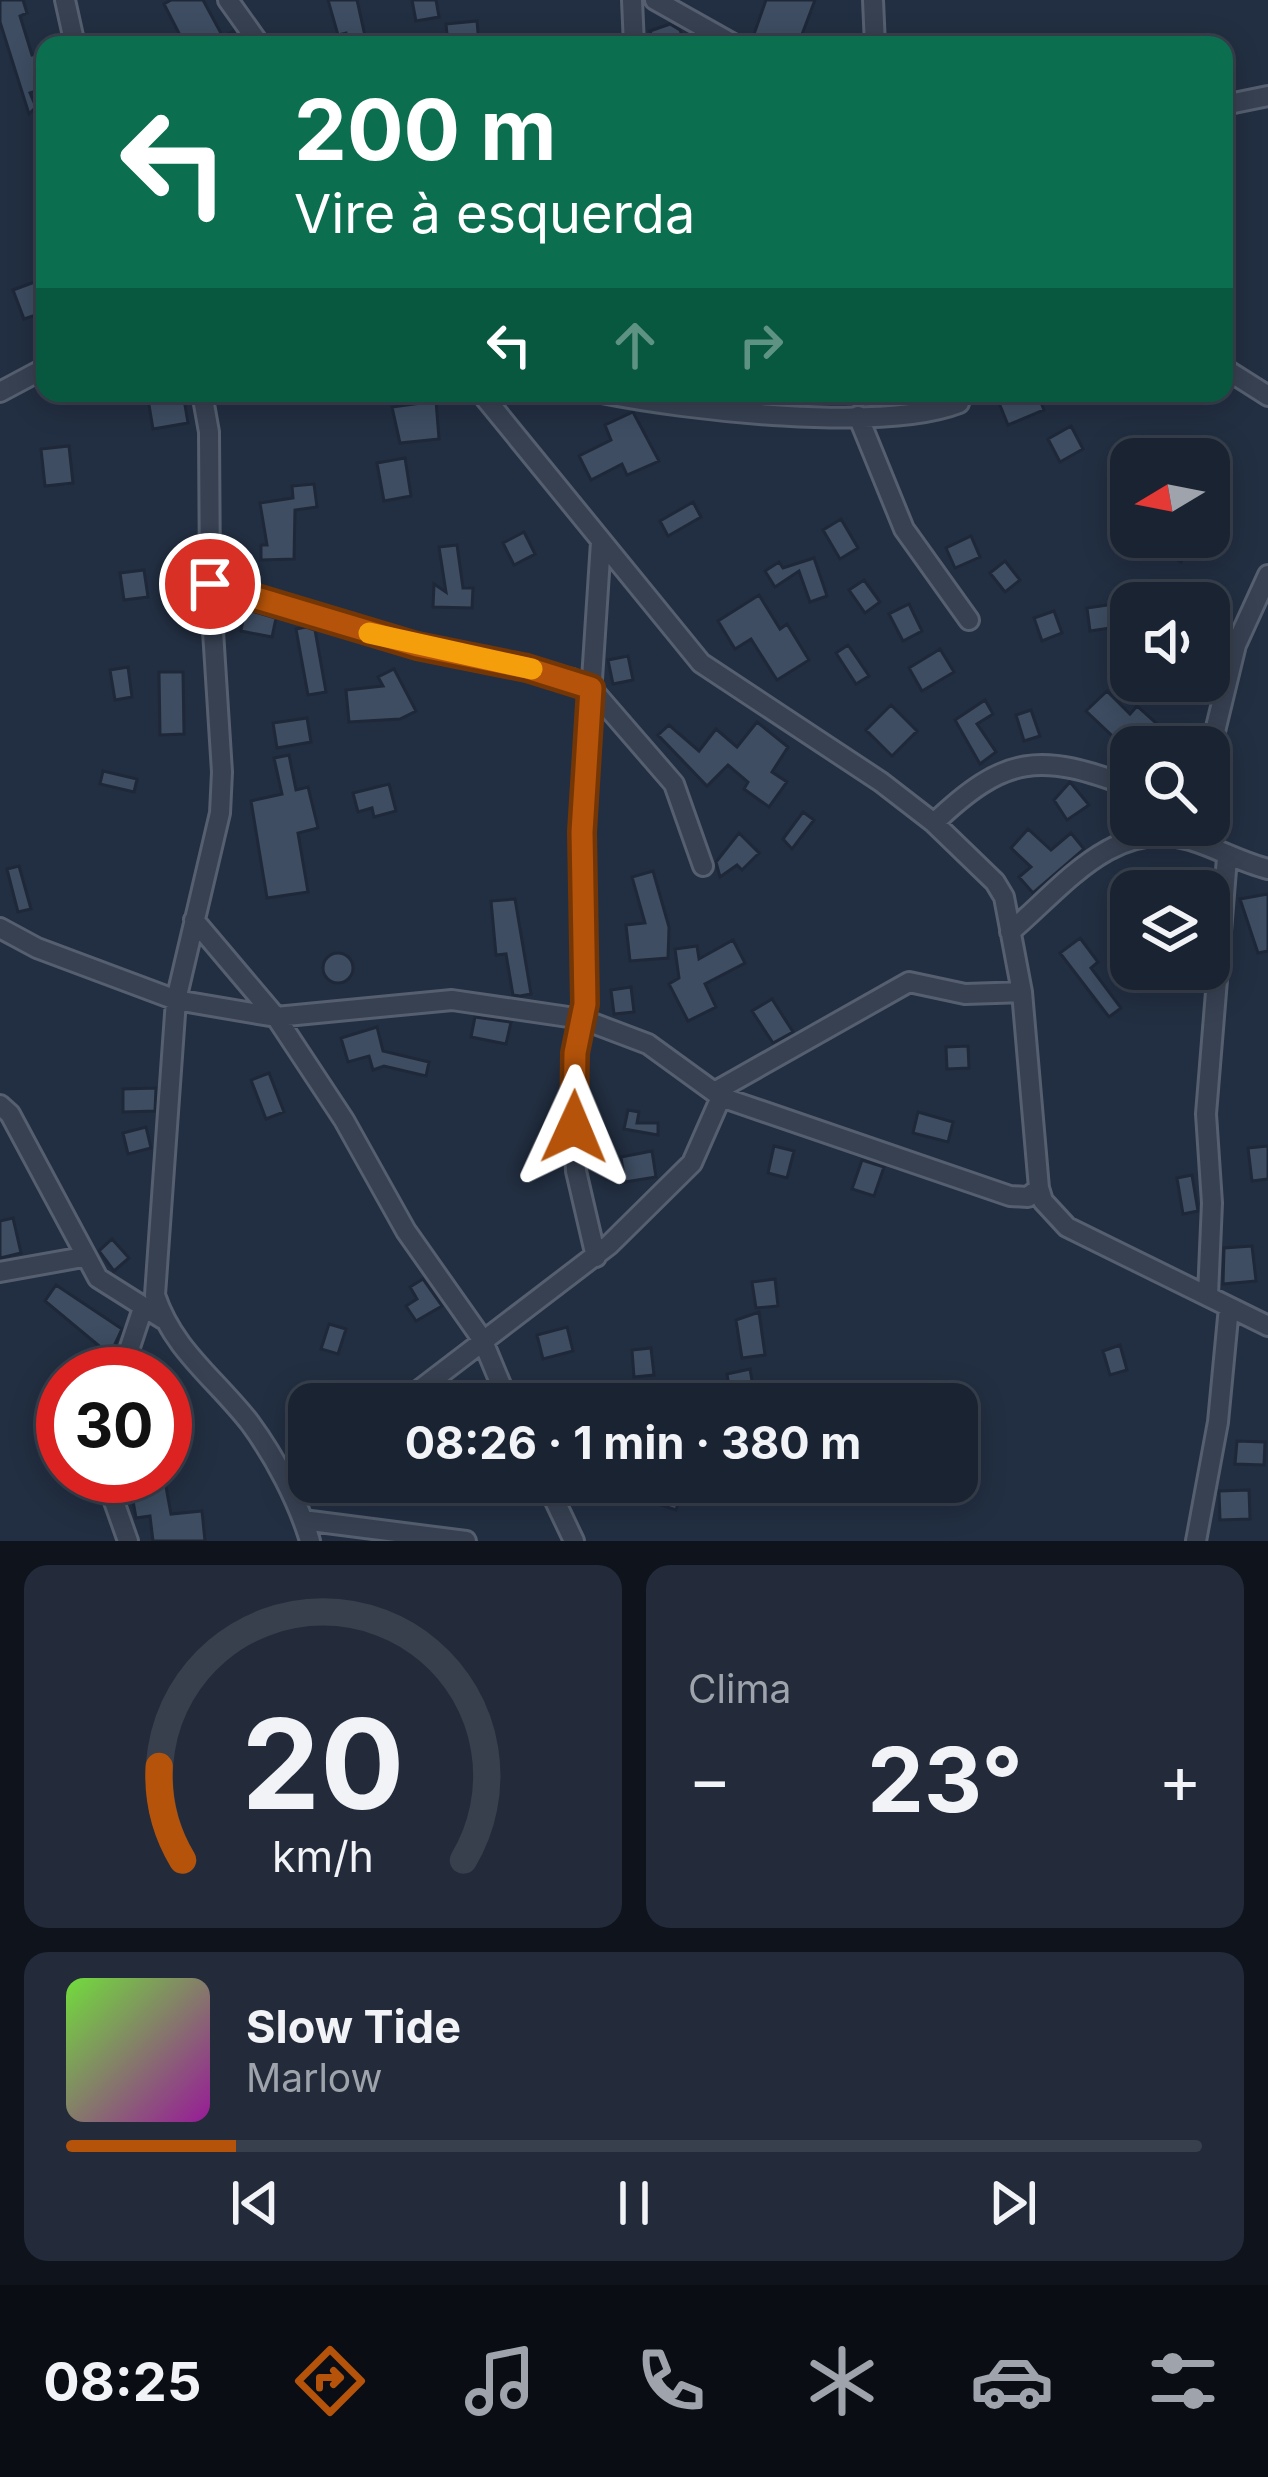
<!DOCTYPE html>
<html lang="pt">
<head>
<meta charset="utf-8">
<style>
	:root { --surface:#1a2332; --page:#232b3a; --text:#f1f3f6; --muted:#9fa4ac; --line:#38404d; --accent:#b45309 }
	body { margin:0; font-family:Inter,sans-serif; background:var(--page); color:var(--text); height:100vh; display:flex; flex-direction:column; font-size:45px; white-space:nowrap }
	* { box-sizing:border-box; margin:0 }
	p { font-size:39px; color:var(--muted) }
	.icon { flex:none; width:66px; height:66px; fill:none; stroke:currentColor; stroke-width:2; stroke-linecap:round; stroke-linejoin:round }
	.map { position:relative; height:1541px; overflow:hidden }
	.sheet { display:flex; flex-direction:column; gap:24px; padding:24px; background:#0e131c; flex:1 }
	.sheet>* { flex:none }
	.guide { position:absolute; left:36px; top:36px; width:1197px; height:366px; border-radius:24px; box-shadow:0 6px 30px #0003,0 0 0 3px var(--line); background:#0b6e4f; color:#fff; overflow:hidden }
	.needle { width:78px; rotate:260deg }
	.fabs { position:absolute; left:1110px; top:438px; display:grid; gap:24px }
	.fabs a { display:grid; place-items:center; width:120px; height:120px; border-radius:24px; background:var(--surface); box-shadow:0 6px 30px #0003,0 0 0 3px var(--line); font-size:60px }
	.speed { position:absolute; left:36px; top:1347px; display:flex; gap:24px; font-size:60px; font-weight:700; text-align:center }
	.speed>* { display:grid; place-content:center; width:156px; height:156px; border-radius:50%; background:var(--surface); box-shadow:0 6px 30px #0003,0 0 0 3px var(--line); line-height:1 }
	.speed .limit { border:18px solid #d22; background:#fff; color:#111 }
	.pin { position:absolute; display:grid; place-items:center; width:102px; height:102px; color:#fff; margin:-51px; border:6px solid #fff; border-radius:50%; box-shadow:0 3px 12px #0007 }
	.me { position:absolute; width:132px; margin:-66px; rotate:1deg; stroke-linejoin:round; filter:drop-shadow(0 0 9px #0008) }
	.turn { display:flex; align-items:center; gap:42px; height:252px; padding:0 60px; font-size:54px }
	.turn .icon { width:156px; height:156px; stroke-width:2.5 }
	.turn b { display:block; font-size:84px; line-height:102px }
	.lanes { display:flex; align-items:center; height:114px; padding:0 60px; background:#0003; justify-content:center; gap:60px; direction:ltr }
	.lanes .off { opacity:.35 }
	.big { font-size:90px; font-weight:700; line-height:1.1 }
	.sheet .card { flex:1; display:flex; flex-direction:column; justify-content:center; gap:18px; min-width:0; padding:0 42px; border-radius:24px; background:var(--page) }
	.sheet .dial { align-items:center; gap:0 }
	.dial svg { height:312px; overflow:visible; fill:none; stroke:var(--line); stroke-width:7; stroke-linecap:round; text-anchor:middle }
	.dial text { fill:var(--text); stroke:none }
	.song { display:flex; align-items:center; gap:36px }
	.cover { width:144px; height:144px; border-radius:18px; background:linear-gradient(135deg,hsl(100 70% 55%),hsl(300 70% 35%)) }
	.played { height:12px; border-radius:6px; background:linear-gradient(90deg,var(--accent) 15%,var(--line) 15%) }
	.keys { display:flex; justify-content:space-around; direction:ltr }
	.heat { display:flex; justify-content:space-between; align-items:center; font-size:66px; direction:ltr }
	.sheet .tiles { flex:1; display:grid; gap:24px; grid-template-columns:1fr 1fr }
	.card:last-child { grid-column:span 2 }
	.trip { position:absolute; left:288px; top:1383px; width:690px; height:120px; border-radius:24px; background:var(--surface); box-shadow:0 6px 30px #0003,0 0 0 3px var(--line); font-weight:700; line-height:120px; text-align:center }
	.tabs { display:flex; height:192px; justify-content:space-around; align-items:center; background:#0a0e14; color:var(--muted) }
	.tabs .icon { width:84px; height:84px }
	.tabs .selected { color:var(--accent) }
	.tabs b { font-size:54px; color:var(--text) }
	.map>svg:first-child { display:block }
</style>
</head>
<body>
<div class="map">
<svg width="1268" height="1541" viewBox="0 0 1268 1541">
	<rect width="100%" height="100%" fill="#222f42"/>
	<path fill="#3e4d62" stroke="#1e2839" stroke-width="3" d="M0,0H23L27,13L20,16L32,55L45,52V88L30,93L36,107L29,114L0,22Z
		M171,0H203L223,37L233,31L243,45H185L164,4Z
		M328,0H357L367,45H348L346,33L338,35Z
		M412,0H436L439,17L416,21Z
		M766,0H815L798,45L753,37Z
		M477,21L479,45H448L446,24Z
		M670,24L680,30L686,45H655L650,31Z
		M40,280L45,312L24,319L13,290Z
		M147,393H183L188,423L153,429Z
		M995,393H1037L1044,410L1008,425Z
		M436,401L439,439L400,443L392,407Z
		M633,412L659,461L627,475L622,464L591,480L579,456L611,440L605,425Z
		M1071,426L1083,449L1060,462L1048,439Z
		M69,446L73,483L45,486L41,449Z
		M405,458L411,496L384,501L377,463Z
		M314,484L317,507L295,510L294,559L261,560V545H267L260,503L293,498L292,486Z
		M693,502L701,517L668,536L660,521Z
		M841,519L858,548L840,559L823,530Z
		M524,532L535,554L514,565L503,543Z
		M971,536L980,557L955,568L946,548Z
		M1166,537H1197L1181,562L1159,549Z
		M457,545L463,588H473L472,608L433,607L434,584L446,592L439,547Z
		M814,558L827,596L810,602L799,571L775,587L765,571L779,562L783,568Z
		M1005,561L1020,580L1005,592L990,573Z
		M144,570L148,597L124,600L120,573Z
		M864,580L880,602L865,613L849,590Z
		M759,595L780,629L787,624L809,660L777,680L751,639L735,649L718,621Z
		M909,604L922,631L903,641L889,614Z
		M1114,604L1117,627L1090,631L1087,608Z
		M245,609L276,618L272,637L241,631Z
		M1054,611L1062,633L1042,641L1034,618Z
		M306,627L315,630L326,692L308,695L296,629Z
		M848,645L869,676L856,684L836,653Z
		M940,649L954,672L922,691L909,668Z
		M628,656L633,680L613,684L608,660Z
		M128,667L132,697L115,700L110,670Z
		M394,669L416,711L400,719L349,722L346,690L383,686L378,677Z
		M159,672H183L184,734L160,735Z
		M1107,691L1130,714L1137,706L1165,731L1168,725L1197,747H1163L1150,739L1143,747H1124L1086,711Z
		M985,700L993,714L977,724L996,752L980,764L955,720Z
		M891,705L917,731L892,756L866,730Z
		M1031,710L1040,736L1024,741L1016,715Z
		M307,718L311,742L277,748L273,723Z
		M757,722L788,747L772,772L787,782L769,807L744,789L748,782L728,765L707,786L658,735L669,725L699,751L716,729L737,747Z
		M289,755L296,790L308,787L318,828L298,833L308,892L267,898L251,801L282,794L274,758Z
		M103,771L137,779L134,792L100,784Z
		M1070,782L1089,805L1067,820L1054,800Z
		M389,784L396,811L374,817L372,808L358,812L353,793Z
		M803,812L814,820L792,849L783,839Z
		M1028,829L1051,850L1071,833L1084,849L1033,893L1019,877L1031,867L1011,848Z
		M739,833L759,853L742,870L737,865L720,877L716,862Z
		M19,866L31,909L18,912L7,869Z
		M653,871L669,927L668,958L630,961L626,925L645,923L632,877Z
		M1268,894V951L1258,953L1240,899Z
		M515,899L531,994L520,996L513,995L506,954L496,955L491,901Z
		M1080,938L1098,962L1091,968L1121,1008L1109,1017L1060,953Z
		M733,940L745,963L705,984L716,1007L688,1021L669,984L679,978L675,949L697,946L699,959Z
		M323 968a15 15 0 1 1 30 0a15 15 0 1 1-30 0Z
		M631,987L634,1012L614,1014L611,990Z
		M772,999L793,1032L773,1043L752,1011Z
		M475,1017L511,1022L506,1044L471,1037Z
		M377,1027L383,1051L429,1062L426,1076L384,1066L373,1070L369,1056L348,1062L341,1038Z
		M968,1046L969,1068L947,1069L946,1047Z
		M269,1073L284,1112L266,1119L251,1080Z
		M156,1088L155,1111L123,1112V1089Z
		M628,1110L639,1112L637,1123H658V1135L624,1129Z
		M918,1112L953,1122L948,1142L913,1133Z
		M146,1127L151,1148L128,1154L123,1133Z
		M774,1146L794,1151L787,1178L768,1173Z
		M1268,1146V1179L1252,1181L1248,1148Z
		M652,1151L656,1177L625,1182L621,1157Z
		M862,1160L884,1167L874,1196L852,1189Z
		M1192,1175L1198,1211L1183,1214L1177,1178Z
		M13,1218L21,1253L0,1258V1221Z
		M112,1239L129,1258L114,1271L99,1251Z
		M1252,1246L1256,1281L1223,1284L1224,1248Z
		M423,1279L442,1306L416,1321L406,1306L417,1299L410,1287Z
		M775,1279L778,1306L756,1308L752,1282Z
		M56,1285L122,1329L110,1355L45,1301Z
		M759,1312L765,1355L742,1358L736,1320Z
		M329,1324L346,1329L338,1354L321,1349Z
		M567,1327L573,1351L543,1359L537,1335Z
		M1120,1345L1127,1370L1110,1375L1103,1351Z
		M651,1348L654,1375L634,1377L632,1350Z
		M750,1369L756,1404H732L727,1374Z
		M1237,1441L1265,1442L1264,1465L1235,1464Z
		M164,1476L171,1514L202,1511L205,1541H153L150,1516L136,1518L129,1478Z
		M665,1482H685L676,1510L658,1504Z
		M1249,1490L1250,1519L1220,1520L1219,1491Z"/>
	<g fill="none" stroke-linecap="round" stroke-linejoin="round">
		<defs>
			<path id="minor" d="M65,0L75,45
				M228,0L260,45
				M632,0L634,45
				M655,0L735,45
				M873,0L875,45
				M1224,105L1268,96
				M1224,368L1268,396
				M0,392L45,368
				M202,393L209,432L210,584L222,772L220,813L176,1000L155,1295C173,1350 216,1379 250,1423C275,1457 298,1501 310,1541
				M481,393L701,663L881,782L934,823L995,882L1004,897L1022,992L1039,1188L1043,1201L1067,1227L1268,1326
				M602,393C685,410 882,433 959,403L962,393
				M858,416L904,529L969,620
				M210,584L417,647L572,679L591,688L674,784L703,866
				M1209,756L1236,645L1268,575
				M934,823C1005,755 1040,752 1131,787
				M194,920L276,1017L344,1120L406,1231L482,1339L509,1404
				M0,928L37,948L176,1000L276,1017L452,1000L582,1019L648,1044L721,1097L1010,1196L1028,1197L1039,1188
				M1010,932C1062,888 1114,817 1190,840C1217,848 1240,862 1268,869
				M716,1091L909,982L965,994L1022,992
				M0,1105L10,1114L98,1278L163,1319
				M596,1257L576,1171L574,1127L576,1053L585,1004L582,832L601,542
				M0,1272L83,1257
				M1208,1295L1212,1203L1206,1114L1227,858
				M121,1374L143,1308
				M401,1404L609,1245L692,1163L721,1097
				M105,1476L128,1541
				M546,1482L574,1541
				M303,1520L466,1541
				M1196,1541L1218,1422L1229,1307"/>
		</defs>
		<use href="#minor" stroke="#555f6f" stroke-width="24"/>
		<use href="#minor" stroke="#374152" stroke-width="18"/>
	</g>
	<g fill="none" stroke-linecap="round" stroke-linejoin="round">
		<defs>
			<path id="route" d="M210,584L417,646L527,668L591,688L582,832L585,1004L575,1053L574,1127"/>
		</defs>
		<use href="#route" stroke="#753606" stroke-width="30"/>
		<use href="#route" stroke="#b45309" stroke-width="21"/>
		<path stroke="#f59e0b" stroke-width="21" d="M369,633L532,669"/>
	</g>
</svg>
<div class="fabs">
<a><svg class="needle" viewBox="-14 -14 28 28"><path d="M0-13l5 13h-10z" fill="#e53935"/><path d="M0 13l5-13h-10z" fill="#9fa4ac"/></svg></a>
<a><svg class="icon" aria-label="sound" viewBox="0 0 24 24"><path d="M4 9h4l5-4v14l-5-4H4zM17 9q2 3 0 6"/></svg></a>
<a><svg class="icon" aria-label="search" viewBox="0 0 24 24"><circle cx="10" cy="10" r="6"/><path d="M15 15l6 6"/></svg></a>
<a><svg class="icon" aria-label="layers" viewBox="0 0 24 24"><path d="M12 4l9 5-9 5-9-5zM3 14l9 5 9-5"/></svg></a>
</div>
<div class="speed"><div class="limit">30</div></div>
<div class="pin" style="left:210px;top:584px;background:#d93025"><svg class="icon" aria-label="arrive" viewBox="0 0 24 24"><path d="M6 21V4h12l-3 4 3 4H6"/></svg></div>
<svg class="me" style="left:574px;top:1127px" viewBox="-20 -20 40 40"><path d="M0-17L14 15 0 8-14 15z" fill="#b45309" stroke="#fff" stroke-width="4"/></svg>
<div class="trip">08:26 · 1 min · 380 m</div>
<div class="guide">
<div class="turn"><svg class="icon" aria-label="left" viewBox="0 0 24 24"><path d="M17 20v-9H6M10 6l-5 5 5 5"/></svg><div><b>200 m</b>Vire à esquerda</div></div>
<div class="lanes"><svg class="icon" aria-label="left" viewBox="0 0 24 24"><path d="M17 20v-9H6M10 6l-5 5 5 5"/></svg><svg class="icon off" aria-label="ahead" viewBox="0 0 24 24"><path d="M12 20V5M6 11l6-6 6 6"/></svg><svg class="icon off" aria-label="right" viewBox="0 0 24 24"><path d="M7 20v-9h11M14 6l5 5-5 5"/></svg></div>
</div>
</div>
<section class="sheet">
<div class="tiles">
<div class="card dial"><svg viewBox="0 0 100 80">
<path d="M14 69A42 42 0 1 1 86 69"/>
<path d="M14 69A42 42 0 0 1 8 45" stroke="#b45309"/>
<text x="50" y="56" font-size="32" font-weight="700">20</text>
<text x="50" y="72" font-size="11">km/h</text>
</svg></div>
<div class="card"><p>Clima</p>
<div class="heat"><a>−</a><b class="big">23°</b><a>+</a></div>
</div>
<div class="card">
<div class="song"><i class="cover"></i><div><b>Slow Tide</b><p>Marlow</p></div></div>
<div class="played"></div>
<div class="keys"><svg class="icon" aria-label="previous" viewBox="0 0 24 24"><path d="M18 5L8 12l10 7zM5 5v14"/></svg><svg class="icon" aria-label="pause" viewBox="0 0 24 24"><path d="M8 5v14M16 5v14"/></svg><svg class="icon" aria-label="next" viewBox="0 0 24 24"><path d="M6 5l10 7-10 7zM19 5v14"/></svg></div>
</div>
</div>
</section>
<nav class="tabs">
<b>08:25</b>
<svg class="icon selected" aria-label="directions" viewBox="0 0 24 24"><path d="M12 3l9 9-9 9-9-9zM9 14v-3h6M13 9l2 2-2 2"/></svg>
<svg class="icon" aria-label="music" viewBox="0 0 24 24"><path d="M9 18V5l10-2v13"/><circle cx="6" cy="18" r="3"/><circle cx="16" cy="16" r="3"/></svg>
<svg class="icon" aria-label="phone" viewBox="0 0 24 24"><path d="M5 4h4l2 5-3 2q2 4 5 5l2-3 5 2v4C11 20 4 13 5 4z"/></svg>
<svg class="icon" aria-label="climate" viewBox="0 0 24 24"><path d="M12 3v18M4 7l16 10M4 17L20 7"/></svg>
<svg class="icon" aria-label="car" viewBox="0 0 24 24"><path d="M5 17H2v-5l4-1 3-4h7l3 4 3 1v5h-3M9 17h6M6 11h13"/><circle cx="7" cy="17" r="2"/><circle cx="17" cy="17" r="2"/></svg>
<svg class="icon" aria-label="filters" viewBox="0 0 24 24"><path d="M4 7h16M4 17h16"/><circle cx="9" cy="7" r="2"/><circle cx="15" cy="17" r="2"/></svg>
</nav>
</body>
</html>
